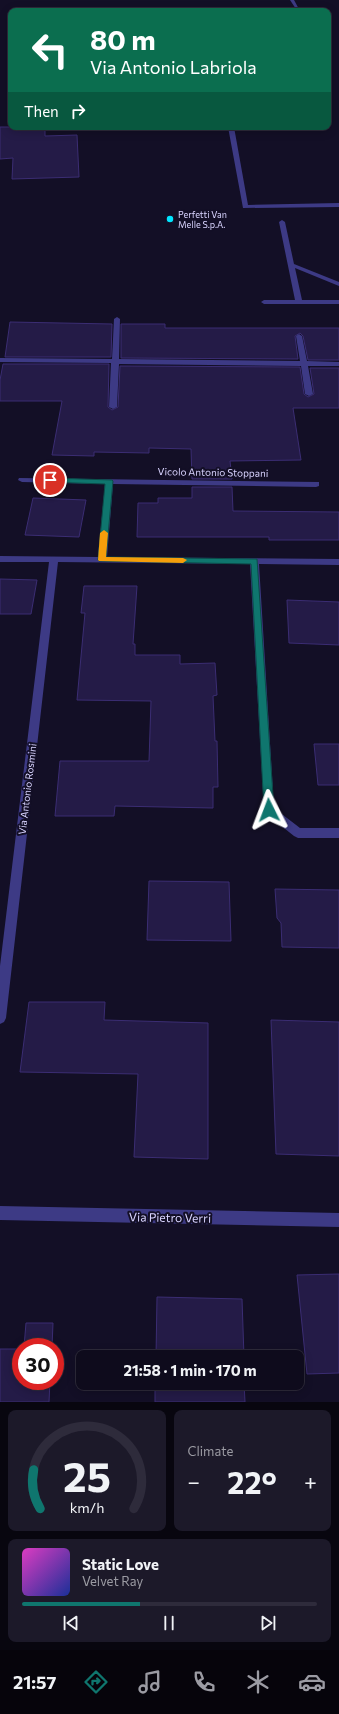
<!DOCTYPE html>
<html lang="en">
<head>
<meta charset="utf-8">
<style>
	:root { --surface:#0e0b1c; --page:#1c1929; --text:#f1f3f6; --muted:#9b9ba3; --line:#2e2b3b; --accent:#0f766e }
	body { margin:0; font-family:Commissioner,sans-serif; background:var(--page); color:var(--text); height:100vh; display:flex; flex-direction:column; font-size:15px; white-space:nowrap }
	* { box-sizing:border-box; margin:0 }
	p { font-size:13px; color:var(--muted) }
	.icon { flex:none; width:22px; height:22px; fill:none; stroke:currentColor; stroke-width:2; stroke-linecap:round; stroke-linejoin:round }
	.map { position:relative; height:1402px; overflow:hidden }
	.side { display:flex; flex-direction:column; gap:8px; padding:8px; background:#08060f; flex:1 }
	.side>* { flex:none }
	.top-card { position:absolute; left:8px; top:8px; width:323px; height:122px; border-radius:8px; box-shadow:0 2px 10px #0003,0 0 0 1px var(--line); background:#0b6e4f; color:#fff; overflow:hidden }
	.speed { position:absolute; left:12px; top:1338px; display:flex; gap:8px; font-size:20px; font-weight:700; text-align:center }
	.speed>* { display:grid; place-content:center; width:52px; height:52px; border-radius:50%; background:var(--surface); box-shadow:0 2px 10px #0003,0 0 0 1px var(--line); line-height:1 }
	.speed .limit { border:6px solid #d22; background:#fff; color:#111 }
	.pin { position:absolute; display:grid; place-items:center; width:34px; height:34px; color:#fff; margin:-17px; border:2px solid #fff; border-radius:50%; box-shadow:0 1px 4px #0007 }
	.me { position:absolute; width:44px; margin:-22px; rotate:357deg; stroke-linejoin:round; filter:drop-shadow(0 0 3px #0008) }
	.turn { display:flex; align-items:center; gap:14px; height:84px; padding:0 16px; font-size:18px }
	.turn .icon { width:52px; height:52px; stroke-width:2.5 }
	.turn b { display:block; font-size:28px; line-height:34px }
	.then { display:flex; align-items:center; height:38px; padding:0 16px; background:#0003; gap:8px; font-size:15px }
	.big { font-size:30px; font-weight:700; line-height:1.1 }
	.side .tile { flex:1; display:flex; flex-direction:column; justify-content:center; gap:6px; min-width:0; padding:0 14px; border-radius:8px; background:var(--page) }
	.side .dial { align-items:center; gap:0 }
	.dial svg { height:104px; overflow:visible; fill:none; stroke:var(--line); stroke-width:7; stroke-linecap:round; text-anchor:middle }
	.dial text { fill:var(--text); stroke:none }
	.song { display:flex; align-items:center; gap:12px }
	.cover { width:48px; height:48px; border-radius:6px; background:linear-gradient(135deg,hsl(310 70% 55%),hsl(230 70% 35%)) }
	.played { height:4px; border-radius:2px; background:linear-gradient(90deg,var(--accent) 40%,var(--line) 40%) }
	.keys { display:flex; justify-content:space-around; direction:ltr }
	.heat { display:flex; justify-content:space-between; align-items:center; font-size:22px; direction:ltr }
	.side .tiles { flex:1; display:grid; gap:8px; grid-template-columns:1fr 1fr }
	.tile:last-child { grid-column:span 2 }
	.trip { position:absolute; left:76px; top:1350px; width:228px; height:40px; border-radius:8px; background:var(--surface); box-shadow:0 2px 10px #0003,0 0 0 1px var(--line); font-weight:700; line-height:40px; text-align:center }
	.tab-bar { display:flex; height:64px; justify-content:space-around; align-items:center; background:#06040b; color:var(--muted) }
	.tab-bar .icon { width:28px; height:28px }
	.tab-bar .selected { color:var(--accent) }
	.tab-bar b { font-size:18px; color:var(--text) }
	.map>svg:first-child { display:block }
</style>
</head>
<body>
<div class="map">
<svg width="339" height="1402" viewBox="0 0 339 1402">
	<rect width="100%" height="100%" fill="#130f26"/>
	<path fill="#241b47" stroke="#3b2d73" d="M0,127H45V136L77,135L79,177L12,179L13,158L0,159Z
		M10,322L112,324L111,357H5Z
		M121,324H165V328H339V360H308L303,336L300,333L295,336L298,359L121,358Z
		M3,364H109L108,407L112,410L118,407L120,366L300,367L304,394L308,397L314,394L310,368H339V408H293L301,460L230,461L232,479H192L191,449L149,448V453L94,452V456L52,455L62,401H0V380Z
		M192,487H232L233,511L339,512V540H269V537H137L138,503H158V498H192Z
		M33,498L86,500L79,537L25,535Z
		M0,579L37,580L31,614H0Z
		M84,586H137L133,644H135V655H180V664L215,663L217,695L213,696L215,741H217L218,787H213V808L115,806L114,816H55L60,761H149L151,701L77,700L85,613H81Z
		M287,600L339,602V645L289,643Z
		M314,744H339V785H318Z
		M149,881L229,882L231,941L147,940Z
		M275,889L339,890V948L282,947L281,923L277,918Z
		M29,1002H105L104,1020L208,1023V1159L134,1157L138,1074L20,1072Z
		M271,1020L339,1022V1156L276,1154Z
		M339,1274V1373L307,1374L297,1275Z
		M157,1297L242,1299L244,1357H156Z
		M26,1323H53L52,1347H24Z
		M0,1349H21V1381H50L49,1402H0Z
		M155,1383H244L245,1402H155Z"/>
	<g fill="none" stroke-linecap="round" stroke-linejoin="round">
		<path fill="#3d3a85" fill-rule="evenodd" d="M228,127H234L248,205L339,203V207L243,208Z
			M282,220L285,222L294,264L339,282V286L295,268L302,300H339V304H264L261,302L264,300H295L279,222Z
			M117,317L120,319L119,359L300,361L296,336L299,334L302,336L307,361L339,362V366H308L313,394L309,396L305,394L301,366L119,364L117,407L113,409L109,407L111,363L0,362V358L112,359L114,319Z"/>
		<path fill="#3d3a85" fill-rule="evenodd" d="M290,0H294L300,11H286L296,9Z
			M19,478L319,482V486L316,487L113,484L107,557L339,559V565L259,564L274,808L300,828H339V838H298L294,836L265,813L264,810L250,564L58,562L6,1018L4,1022L0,1024V966L49,562H0V556L98,557L105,484L22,482L18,480Z
			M0,1206L339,1213V1227L0,1220Z"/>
	</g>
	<path fill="#0f766e" stroke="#0a4d48" d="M50,478L112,480L113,481L106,557L257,559L274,810L273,813L269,815L266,813L264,810L251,564L99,561L98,560L105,484L47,482V479Z"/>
	<path fill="#f59e0b" d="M104,530L108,533L106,557L183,558L187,560L183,563L99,561L98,560L100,533Z"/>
	<circle fill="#00e5ff" stroke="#130f26" stroke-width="1.5" cx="170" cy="219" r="4"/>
	<g text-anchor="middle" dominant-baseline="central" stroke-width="4" stroke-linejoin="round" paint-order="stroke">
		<g font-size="9" fill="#d9d4ff" stroke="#130f26" text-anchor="start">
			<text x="178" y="214">Perfetti Van<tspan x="178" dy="10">Melle S.p.A.</tspan></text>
		</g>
		<g font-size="10" fill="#d9d4ff" stroke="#130f26">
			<text transform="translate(213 472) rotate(1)">Vicolo Antonio Stoppani</text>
			<text transform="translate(27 789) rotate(-83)">Via Antonio Rosmini</text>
		</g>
		<g font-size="12" fill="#d9d4ff" stroke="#130f26">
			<text transform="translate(170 1217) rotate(1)">Via Pietro Verri</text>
		</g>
	</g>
</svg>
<div class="speed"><div class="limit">30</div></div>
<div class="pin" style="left:50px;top:480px;background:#d93025"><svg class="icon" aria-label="arrive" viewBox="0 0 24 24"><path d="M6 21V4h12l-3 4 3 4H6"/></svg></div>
<svg class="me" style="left:269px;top:810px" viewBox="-20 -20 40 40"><path d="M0-17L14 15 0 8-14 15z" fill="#0f766e" stroke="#fff" stroke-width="4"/></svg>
<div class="trip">21:58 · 1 min · 170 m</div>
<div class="top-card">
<div class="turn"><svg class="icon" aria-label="left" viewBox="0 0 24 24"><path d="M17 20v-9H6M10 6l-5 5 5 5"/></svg><div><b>80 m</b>Via Antonio Labriola</div></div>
<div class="then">Then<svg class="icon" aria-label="right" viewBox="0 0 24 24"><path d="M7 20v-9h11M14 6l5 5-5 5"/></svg></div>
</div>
</div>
<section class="side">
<div class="tiles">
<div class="tile dial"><svg viewBox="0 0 100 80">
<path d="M14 69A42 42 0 1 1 86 69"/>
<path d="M14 69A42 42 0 0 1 9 39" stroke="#0f766e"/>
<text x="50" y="56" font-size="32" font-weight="700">25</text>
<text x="50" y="72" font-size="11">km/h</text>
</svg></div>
<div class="tile"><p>Climate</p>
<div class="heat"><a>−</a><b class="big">22°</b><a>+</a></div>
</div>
<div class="tile">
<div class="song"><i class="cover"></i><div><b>Static Love</b><p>Velvet Ray</p></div></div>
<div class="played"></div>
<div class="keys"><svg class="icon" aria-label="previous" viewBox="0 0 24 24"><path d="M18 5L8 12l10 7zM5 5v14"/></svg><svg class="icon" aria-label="pause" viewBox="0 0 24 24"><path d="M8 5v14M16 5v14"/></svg><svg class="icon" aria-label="next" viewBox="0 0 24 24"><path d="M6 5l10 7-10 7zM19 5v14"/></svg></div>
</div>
</div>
</section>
<nav class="tab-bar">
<b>21:57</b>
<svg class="icon selected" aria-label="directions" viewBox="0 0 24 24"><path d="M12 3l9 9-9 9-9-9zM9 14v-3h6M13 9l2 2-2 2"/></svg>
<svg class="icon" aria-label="music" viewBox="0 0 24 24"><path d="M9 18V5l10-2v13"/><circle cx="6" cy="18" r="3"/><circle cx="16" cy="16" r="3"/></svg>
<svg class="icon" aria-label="phone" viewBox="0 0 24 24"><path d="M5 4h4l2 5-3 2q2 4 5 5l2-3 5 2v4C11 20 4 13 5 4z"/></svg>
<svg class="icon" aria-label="climate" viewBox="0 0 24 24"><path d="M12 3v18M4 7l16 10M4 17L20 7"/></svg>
<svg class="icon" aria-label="car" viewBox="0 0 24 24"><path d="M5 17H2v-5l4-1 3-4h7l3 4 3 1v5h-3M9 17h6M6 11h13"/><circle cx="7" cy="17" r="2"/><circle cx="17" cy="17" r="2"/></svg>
</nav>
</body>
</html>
